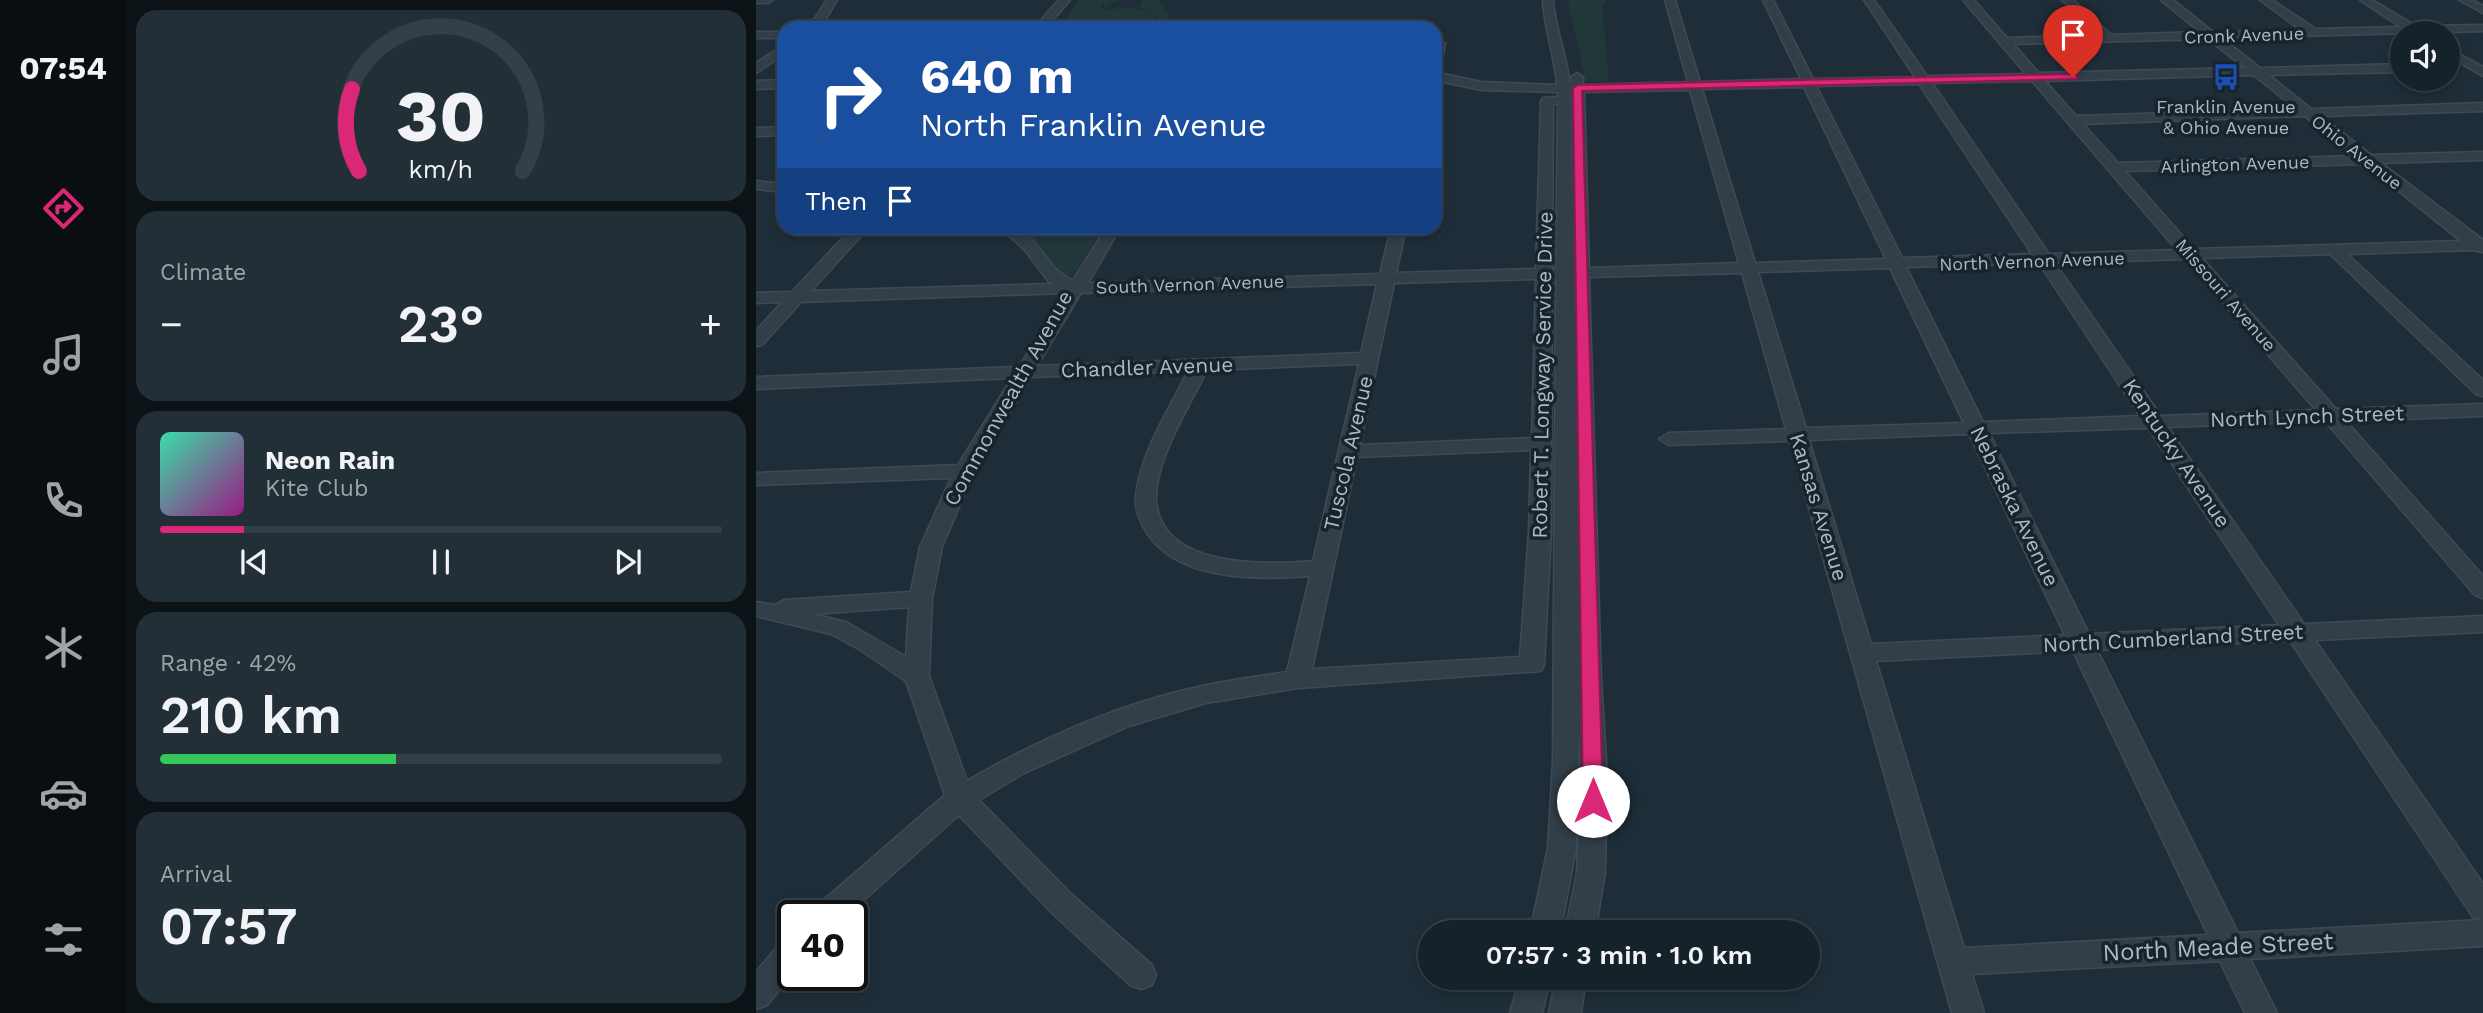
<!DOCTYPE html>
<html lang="en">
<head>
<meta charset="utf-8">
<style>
	:root { --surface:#16222a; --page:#232f36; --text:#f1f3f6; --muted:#9ea4a8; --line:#353f47; --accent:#db2777 }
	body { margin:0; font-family:"Work Sans",sans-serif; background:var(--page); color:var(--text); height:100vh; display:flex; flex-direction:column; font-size:26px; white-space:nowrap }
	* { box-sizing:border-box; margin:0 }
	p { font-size:23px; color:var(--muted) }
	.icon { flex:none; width:38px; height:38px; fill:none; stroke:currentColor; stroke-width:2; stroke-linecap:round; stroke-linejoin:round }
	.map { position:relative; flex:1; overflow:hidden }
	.sheet { display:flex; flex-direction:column; gap:10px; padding:10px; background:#0c1317; width:630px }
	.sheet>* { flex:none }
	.hud { position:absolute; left:21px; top:21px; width:665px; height:214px; border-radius:21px; box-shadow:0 4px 10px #0003,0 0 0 2px var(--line); background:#1a4fa0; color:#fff; overflow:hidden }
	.tools { position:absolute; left:1634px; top:21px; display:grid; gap:14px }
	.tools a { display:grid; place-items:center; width:70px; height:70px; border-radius:50%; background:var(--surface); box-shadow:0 4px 10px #0003,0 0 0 2px var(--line); font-size:35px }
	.speed { position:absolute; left:21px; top:900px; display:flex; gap:14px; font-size:35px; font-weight:700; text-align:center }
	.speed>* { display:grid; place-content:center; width:91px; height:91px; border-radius:50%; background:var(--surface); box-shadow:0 4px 10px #0003,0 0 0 2px var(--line); line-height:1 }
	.speed .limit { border:4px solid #111; border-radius:10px; background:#fff; color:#111 }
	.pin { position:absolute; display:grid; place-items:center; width:60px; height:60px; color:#fff; margin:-72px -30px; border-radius:50% 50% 50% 0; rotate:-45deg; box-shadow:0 0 7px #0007 }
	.pin .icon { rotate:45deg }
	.me { position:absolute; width:77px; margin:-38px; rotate:0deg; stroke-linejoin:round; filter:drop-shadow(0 0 5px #0008) }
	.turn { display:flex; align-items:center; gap:24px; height:147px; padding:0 28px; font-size:32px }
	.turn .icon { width:91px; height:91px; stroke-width:2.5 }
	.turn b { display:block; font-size:49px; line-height:60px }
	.then { display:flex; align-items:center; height:66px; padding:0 28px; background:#0003; gap:14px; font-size:26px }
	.big { font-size:52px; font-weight:600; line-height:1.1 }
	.sheet .card { flex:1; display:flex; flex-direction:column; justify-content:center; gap:10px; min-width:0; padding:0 24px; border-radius:21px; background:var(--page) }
	.sheet .dial { align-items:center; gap:0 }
	.dial svg { height:182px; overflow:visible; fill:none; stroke:var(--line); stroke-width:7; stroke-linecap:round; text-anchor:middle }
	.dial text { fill:var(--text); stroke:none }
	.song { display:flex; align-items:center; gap:21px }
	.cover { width:84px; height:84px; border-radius:10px; background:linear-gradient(135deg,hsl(160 70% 55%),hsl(310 70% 35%)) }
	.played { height:7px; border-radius:4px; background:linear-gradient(90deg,var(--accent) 15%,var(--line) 15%) }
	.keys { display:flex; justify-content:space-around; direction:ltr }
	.heat { display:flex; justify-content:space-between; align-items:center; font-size:38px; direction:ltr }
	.charge { height:10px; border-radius:5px; background:linear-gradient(90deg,#34c759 42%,var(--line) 0) }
	.trip { position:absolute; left:662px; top:920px; width:402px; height:70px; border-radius:35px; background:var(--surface); box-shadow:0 4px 10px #0003,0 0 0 2px var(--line); font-weight:600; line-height:70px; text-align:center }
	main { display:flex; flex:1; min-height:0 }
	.tabs { display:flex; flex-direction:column; width:126px; justify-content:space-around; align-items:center; background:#090e11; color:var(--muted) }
	.tabs .icon { width:49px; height:49px }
	.tabs .current { color:var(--accent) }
	.tabs b { font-size:32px; color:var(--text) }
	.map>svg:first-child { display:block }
</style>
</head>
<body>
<main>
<nav class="tabs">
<b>07:54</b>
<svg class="icon current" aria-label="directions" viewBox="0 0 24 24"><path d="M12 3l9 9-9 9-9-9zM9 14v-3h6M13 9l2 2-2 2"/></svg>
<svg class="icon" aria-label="music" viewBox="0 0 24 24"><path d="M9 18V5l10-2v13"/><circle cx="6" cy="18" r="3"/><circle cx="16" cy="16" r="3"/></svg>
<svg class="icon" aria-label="phone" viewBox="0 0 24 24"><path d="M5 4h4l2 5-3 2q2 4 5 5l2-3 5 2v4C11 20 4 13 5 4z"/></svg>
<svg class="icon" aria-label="climate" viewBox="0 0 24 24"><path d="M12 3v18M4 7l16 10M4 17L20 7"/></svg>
<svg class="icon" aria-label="car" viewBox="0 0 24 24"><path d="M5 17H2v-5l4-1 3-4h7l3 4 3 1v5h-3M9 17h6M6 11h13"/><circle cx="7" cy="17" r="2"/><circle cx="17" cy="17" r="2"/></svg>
<svg class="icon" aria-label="filters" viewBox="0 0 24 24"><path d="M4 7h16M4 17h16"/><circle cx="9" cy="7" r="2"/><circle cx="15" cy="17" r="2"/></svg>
</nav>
<section class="sheet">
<div class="card dial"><svg viewBox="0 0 100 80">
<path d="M14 69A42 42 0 1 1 86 69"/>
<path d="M14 69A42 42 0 0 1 11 33" stroke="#db2777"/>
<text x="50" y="56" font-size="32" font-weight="700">30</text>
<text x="50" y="72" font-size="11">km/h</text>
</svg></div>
<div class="card"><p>Climate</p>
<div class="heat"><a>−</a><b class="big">23°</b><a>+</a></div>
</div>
<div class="card">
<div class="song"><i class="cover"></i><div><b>Neon Rain</b><p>Kite Club</p></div></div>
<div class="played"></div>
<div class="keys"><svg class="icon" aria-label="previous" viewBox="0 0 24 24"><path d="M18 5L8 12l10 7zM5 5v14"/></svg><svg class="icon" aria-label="pause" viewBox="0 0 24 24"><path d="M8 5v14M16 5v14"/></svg><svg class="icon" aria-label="next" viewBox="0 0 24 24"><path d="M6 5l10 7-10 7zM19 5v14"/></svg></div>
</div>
<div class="card"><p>Range · 42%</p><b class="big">210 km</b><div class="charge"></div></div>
<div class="card"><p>Arrival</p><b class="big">07:57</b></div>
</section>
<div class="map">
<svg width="1727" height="1013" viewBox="0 0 1727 1013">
	<rect width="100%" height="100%" fill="#1e2d38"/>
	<path fill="#203938" d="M323,0H364L353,4V7H348V2L345,6L348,10C371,8 379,4 399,17L400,28H313L319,22L307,25L311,28H302Z
		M386,0H404L405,5H408L409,13H413V21H422L417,28H402L401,17L383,7L387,3Z
		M812,0H850L846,5L853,83L828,81C827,52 815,28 812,0Z
		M273,228H346L347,229L317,275L307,277L265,232Z"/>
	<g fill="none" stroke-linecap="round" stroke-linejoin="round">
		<defs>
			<path id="minor" d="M0,0H17L12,3H0Z
				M71,0H81C71,16 69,28 47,28L59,18Z
				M303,0H314L290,28H278Z
				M787,0H797C799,29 811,56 814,85L815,77L821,73L827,77V85L932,82L909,0H919L944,82L1045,79L1007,0H1017L1057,79L1159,77L1108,0H1118L1171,76L1270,74L1207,0H1218L1251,38L1342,35L1306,0H1317L1355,35L1444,32L1405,0H1417L1457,32L1545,30L1504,0H1516L1560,29L1645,27L1604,0H1616L1660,26L1727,25V31L1466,38L1504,68L1647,64V72L1513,75L1555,109L1727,103V111L1565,116L1615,155L1727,152V160L1625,163L1727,240V252L1717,250L1591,254L1727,380V396L1720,394L1574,254L1446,258L1580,409L1727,404V416L1590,421L1727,576V598L1719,595L1569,421L1412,427L1548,624L1727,616V632L1559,640L1727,884V946L1494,959L1521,1013H1489L1464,961L1216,974L1228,1013H1196L1034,441L913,445L903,439L913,433L1030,429L986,273L833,277L845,678L851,777L849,872L839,933H809L821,872L825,777L823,726L820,848L804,933H774L792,848L797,761L800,278H796L795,532L788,665L785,671L542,688L450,703L373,726L266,774L223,800L315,894L396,965L400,975L396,985L385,989L374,985L295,912L203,815L91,915H56L61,906L189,795L150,681L103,649L75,634L0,616V602L19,605L28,600L155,592L164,547L195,478L0,485V473L202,465L256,378L0,389V377L263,367L309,293L45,302L6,345L0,346V331L26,302L0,303V293L36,292L96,228H112L55,291L297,284L293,282L269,250L244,228C287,228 284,268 317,280L350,228H364L332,283L624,274L635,228H650L640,273L780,269L785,101L787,98L802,97V92L725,90L679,80V72L725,82L801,85C799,56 788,29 787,0ZM1452,39L1489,68L1283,73L1257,44ZM1498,75L1540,109L1320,116L1289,81ZM1276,81L1421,250L1293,254L1176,83ZM1163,84L1276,254L1146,258L1060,86ZM1048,87L1130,259L999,263L946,89ZM934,90L983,263L833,268L828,92ZM814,93H815L817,268ZM797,104H802L800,269H796ZM1549,116L1599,156L1362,163L1327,124ZM1609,164L1705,241L1438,249L1369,171ZM1429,259L1560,410L1405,416L1299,263ZM1283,263L1384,416L1227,422L1150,267ZM1134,268L1208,423L1050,428L1002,272ZM780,279L776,438L604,445L638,283ZM621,284L605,353L281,366L325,293ZM603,364L557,561C510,565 403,569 400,499C399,460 434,405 451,370ZM432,371C413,410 385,451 380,495C378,506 382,516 387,526C416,582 500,580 554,576L531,672C505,676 478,679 451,685C368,702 285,738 211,781L173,676L176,599L186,547L218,471L275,377ZM1392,428L1523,625L1333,634L1233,433ZM1213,434L1309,635L1115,644L1053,440ZM775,450L773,532L764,657L556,669L601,457ZM153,607L150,657L90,622L57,614ZM1534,641L1717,917L1726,920L1482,933L1341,650ZM1317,651L1452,935L1208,948L1120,661Z
				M1703,0H1716L1727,6V13Z
				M0,32H28V38H0Z
				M683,40L689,43L685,65L679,69V41Z
				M28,45V54L0,73V63Z
				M1692,48L1727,67V76L1692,56Z
				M28,80V88L0,89V81Z
				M28,127V135L0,136V128Z
				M0,181L28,184V192L0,189Z
				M37,937V973L11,1005L0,1009V972L26,941Z
				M764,978H794L786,1013H754Z
				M800,978H830L825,1013H793Z"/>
		</defs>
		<use href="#minor" stroke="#3e4a55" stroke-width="3"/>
		<use href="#minor" fill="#323e48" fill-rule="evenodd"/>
	</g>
	<path fill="#db2777" stroke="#8e194d" stroke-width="2" d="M1317,74L1322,77L1321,79L826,91L847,801L844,807L837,809L830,807L827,801L817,88L822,85Z"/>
	<defs>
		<symbol id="bus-bare" viewBox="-9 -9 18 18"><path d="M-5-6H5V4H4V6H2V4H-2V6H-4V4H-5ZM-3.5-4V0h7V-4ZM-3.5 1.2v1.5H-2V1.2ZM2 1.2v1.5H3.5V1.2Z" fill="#1a4fb4" stroke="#18232d" stroke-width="2.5" paint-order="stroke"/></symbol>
	</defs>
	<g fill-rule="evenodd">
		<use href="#bus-bare" x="1451" y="58" width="38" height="38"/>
	</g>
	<g text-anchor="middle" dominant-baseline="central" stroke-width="7" stroke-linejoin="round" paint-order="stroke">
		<g font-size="18" fill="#acb9c6" stroke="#18232d">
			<text transform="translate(1488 35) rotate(-2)">Cronk Avenue</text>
			<text transform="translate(1601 152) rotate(38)">Ohio Avenue</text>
			<text transform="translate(1479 164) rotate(-2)">Arlington Avenue</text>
			<text transform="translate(1276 261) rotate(-2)">North Vernon Avenue</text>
			<text transform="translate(434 284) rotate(-2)">South Vernon Avenue</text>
			<text transform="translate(1470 295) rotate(49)">Missouri Avenue</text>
		</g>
		<g font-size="18" fill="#acb9c6" stroke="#18232d">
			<text x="1470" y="106">Franklin Avenue<tspan x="1470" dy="21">&amp; Ohio Avenue</tspan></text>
		</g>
		<g font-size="21" fill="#acb9c6" stroke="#18232d">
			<text transform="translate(391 367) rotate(-2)">Chandler Avenue</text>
			<text transform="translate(786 375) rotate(-89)">Robert T. Longway Service Drive</text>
			<text transform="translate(252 398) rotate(-61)">Commonwealth Avenue</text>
			<text transform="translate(1551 416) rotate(-2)">North Lynch Street</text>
			<text transform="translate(592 453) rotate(-77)">Tuscola Avenue</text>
			<text transform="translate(1421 453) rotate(56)">Kentucky Avenue</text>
			<text transform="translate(1259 506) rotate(64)">Nebraska Avenue</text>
			<text transform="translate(1063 507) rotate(73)">Kansas Avenue</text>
			<text transform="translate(1417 638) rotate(-3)">North Cumberland Street</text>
		</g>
		<g font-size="24" fill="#acb9c6" stroke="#18232d">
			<text transform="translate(1462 947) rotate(-3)">North Meade Street</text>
		</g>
	</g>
</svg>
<div class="tools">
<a><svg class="icon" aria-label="sound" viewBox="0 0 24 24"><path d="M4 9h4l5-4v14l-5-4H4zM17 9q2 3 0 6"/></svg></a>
</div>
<div class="speed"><div class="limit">40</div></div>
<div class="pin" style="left:1317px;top:77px;background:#d93025"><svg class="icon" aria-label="arrive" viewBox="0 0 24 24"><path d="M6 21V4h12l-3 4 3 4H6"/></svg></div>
<svg class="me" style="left:837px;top:801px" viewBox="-20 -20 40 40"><circle r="19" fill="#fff"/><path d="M0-13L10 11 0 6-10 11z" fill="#db2777"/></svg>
<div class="trip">07:57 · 3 min · 1.0 km</div>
<div class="hud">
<div class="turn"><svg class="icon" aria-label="right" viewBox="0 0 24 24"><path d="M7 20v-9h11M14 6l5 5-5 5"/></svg><div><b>640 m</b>North Franklin Avenue</div></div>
<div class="then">Then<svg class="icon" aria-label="arrive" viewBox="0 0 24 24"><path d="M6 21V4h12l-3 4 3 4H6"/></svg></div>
</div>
</div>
</main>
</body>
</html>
